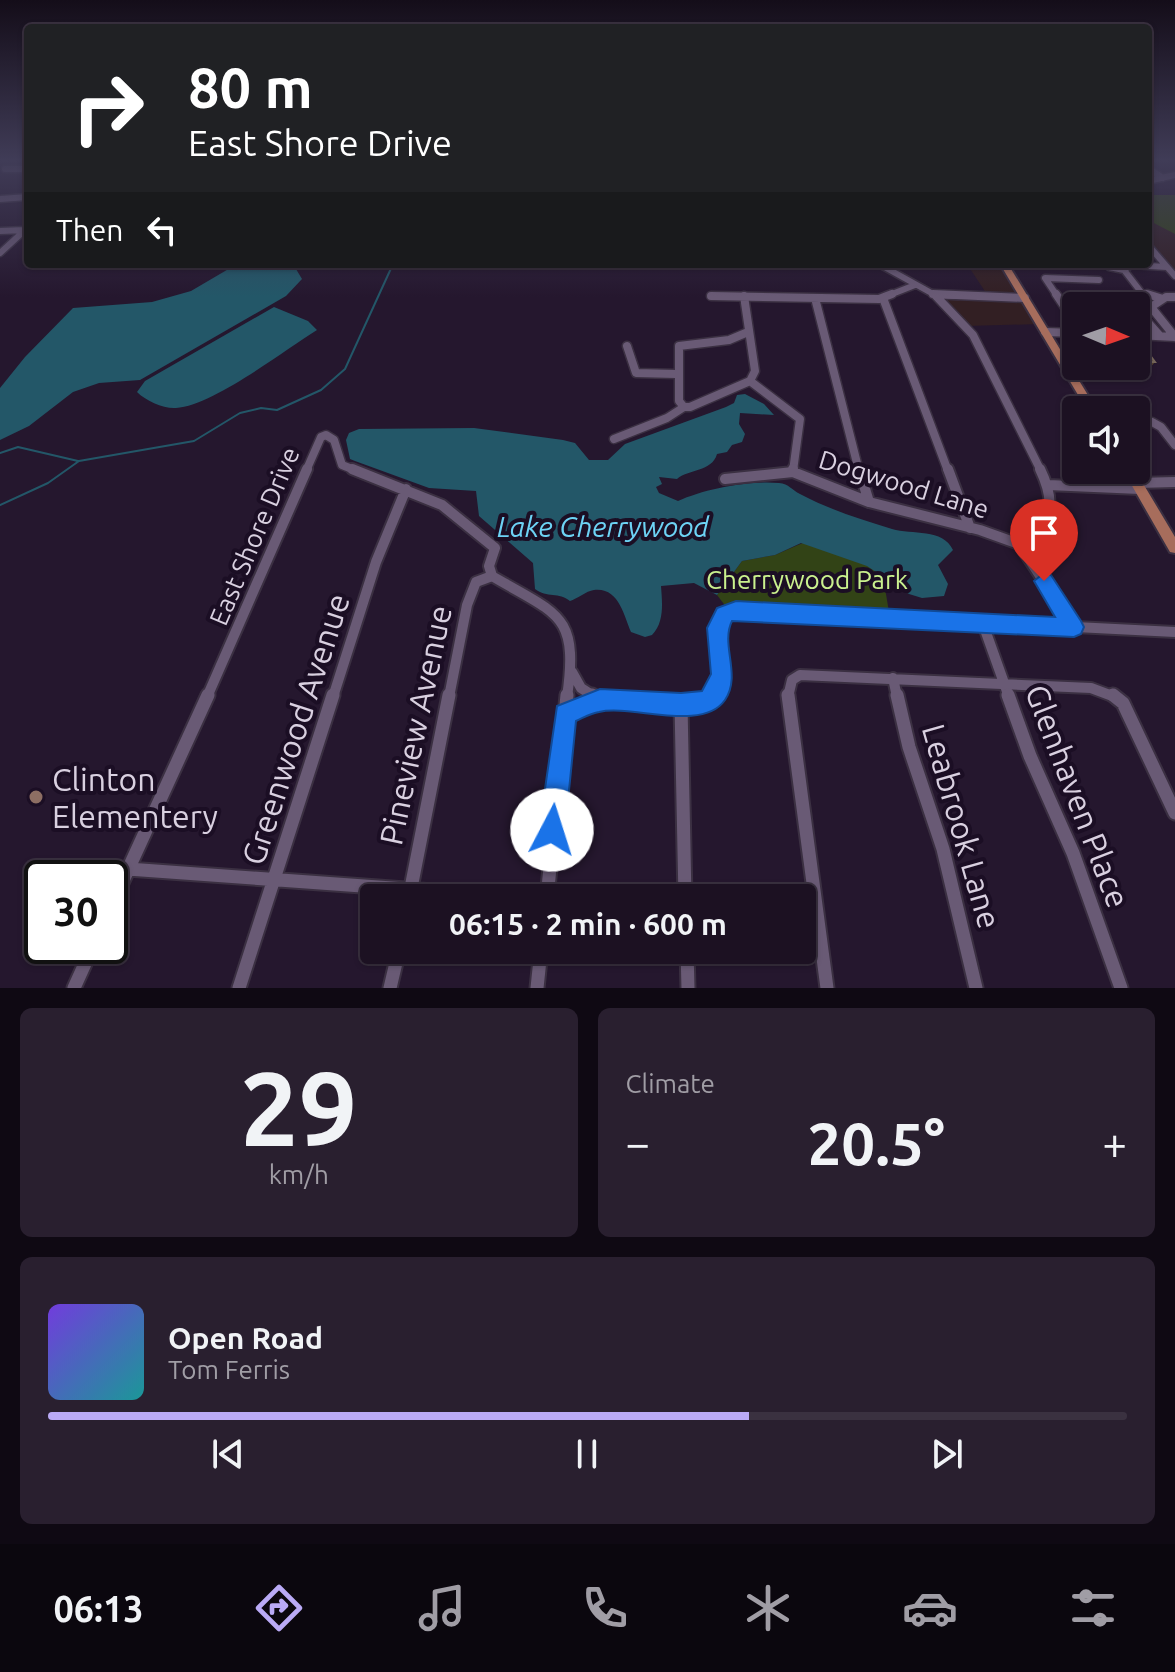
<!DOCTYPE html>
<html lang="en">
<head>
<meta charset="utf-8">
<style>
	:root { --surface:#1c1122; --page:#291f2f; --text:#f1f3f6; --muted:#a09da5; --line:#3a3140; --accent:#baaaf6 }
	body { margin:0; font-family:Ubuntu,sans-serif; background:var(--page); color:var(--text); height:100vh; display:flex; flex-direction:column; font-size:30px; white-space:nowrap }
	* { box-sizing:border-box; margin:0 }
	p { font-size:26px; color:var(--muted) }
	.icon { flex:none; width:44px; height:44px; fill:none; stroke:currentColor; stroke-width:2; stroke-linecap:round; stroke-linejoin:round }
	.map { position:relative; height:988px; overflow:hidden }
	.details { display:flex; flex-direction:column; gap:20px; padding:20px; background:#0f0913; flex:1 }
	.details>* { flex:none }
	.guide { position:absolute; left:24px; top:24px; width:1128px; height:244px; border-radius:8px; box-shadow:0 2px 6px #0004,0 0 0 2px var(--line); background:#202124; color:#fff; overflow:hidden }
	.needle { width:52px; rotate:92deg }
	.tools { position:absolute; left:1062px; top:292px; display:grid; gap:16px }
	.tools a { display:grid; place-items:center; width:88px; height:88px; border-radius:8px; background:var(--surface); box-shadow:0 2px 6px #0004,0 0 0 2px var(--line); font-size:40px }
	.speed { position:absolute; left:24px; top:860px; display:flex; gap:16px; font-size:40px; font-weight:700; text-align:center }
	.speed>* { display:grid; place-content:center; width:104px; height:104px; border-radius:50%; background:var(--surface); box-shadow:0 2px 6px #0004,0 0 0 2px var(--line); line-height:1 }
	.speed .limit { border:4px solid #111; border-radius:12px; background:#fff; color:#111 }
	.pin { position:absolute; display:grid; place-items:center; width:68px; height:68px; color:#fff; margin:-82px -34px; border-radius:50% 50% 50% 0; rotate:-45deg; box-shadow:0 0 8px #0007 }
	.pin .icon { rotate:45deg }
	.me { position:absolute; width:88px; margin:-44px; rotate:5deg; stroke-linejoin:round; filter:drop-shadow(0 0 6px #0008) }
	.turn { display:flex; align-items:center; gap:28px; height:168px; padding:0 32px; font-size:36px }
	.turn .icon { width:104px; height:104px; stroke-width:2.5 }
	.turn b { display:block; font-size:56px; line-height:68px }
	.then { display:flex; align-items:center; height:76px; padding:0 32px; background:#0003; gap:16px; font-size:30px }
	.big { font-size:60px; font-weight:700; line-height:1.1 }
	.details .widget { flex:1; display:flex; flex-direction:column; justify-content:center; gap:12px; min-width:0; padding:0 28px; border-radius:12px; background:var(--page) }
	.details .dial { align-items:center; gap:0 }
	.dial b { font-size:104px; line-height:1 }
	.song { display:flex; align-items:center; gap:24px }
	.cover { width:96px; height:96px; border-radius:12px; background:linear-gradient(135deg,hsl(260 70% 55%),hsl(180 70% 35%)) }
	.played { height:8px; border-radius:4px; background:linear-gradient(90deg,var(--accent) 65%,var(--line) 65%) }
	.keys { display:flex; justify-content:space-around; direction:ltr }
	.heat { display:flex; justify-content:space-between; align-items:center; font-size:44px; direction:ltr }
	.details .tiles { flex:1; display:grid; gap:20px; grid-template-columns:1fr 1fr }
	.widget:last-child { grid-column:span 2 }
	.trip { position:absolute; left:360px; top:884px; width:456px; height:80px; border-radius:8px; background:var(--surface); box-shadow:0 2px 6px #0004,0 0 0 2px var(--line); font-weight:700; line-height:80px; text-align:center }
	.dock { display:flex; height:128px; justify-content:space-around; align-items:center; background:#0b070e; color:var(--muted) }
	.dock .icon { width:56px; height:56px }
	.dock .active { color:var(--accent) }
	.dock b { font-size:36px; color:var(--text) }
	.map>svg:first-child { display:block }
</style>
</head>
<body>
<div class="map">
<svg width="1175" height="988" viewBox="0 0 1175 988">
	<rect width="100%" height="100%" fill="#25172e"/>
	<path fill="#321f23" d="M967,264H1004L1040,324L967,326L935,295L988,296Z"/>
	<path fill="#321f24" d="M1148,220H1175V276L1148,244Z"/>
	<path fill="#324316" d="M1148,195H1175V234L1148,220Z
		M805,542L867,565L883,576L890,618L730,612L717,595L742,561L775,555Z"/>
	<path fill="#235768" d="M237,264H293L302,279L286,296L140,380L99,383L73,392L29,426L0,440V388L25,357L73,308L152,302L191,291Z
		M274,307L308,321L317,330C283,351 214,405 176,408C164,409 146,401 137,392L145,381Z
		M745,394L764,404L774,415L740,413L739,424L745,434L742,442L732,445L727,452L717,454C712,472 688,469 677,479L659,477L662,484L656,487L659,493L678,501C704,489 749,480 779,483C789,484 792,490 800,494C828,509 862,520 892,529C912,535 943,528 953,550L938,565L948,584L944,596L922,598L909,594L867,566L801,543L775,555L742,561L717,595L694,583L661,586C662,601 665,622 652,635L645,637L631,632C624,616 619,587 594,590C586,591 577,599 570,601C559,592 547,598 535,589L533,563L479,516L476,491L429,488L355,461L350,459L346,440L349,433L359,429L474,428L563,440L575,443L589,460H608L625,444L726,407L734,403L737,395Z"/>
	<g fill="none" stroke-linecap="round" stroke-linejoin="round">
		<path stroke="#235768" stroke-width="2" d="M0,453L18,447L78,461
			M0,505L48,483L79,461L194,441L240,413L261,408L277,410L321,390L345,369L393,264"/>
		<defs>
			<path id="minor-far3" d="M1148,168L1163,178
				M5,169H28
				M1148,181L1175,175
				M0,199L28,197
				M0,231L25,230
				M1148,245L1175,276
				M0,253L25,230
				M879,264L935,295L958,296
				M1066,264L1084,265
				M1110,264L1109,267L1124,270L1141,292L1153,296
				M1124,270L1131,265L1167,267
				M887,296L915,285
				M1057,296L1045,278L1099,280"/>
			<path id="minor-far2" d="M933,294L1025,298
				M1056,294L1068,312H1076
				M1147,294L1163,299
				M935,295L973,335L1041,471
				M711,296L879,299L892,294
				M744,296L755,371L750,381
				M1175,297H1166L1151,307L1175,337
				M815,298L859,471
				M883,298L948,471
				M1136,309L1160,336
				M748,332L729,340L679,346V401L684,407H690L750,381
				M1045,332L1076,333
				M1136,335L1175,337
				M627,346L636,373L676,374
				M750,381L800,419L793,471
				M1152,422L1161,427L1175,445
				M614,439L667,418L684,407
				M306,471L321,437L326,435L334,440L342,465L357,471"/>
			<path id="minor-far1" d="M352,469L442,505L495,548L489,566L492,576C558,615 579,613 567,697
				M793,469V472L869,502L980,530L1019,544L1074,627
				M859,469L869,502
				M948,469L970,528
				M725,479L793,472
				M1137,483L1175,482
				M1048,485L1140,489
				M1019,544C1054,527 1056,502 1040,469
				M983,624L1009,697
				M572,672L581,688L595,697
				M893,678L897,697
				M207,697L307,469
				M333,697L376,562L406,489
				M449,697L467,605L476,582L492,576
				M711,697L720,681L719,621L736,610L1175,632
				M788,697L792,680L800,675L1091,688L1115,697"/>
			<path id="minor" d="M592,695L600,700
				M788,695L827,988
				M897,695L909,747L943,849L976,988
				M1008,695L1030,756L1073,853L1121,988
				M1113,695L1123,703L1175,813
				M681,705L685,898
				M565,714C616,684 675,722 713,695
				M128,869L529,898
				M409,898L449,695
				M547,898L567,695
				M110,909L208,695
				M687,950L688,988
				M74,988L93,946
				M239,988L333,695
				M390,988L399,950
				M537,988L541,950"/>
			<path id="major" d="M1000,264H1008L1097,410H1087Z
				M1123,470H1135L1175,537V553L1170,552Z"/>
		</defs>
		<use href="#minor-far3" stroke="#3b3042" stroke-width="9"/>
		<use href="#minor-far2" stroke="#3b3042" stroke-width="11"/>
		<use href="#minor-far1" stroke="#3b3042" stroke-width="14"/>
		<use href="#minor" stroke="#3b3042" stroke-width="17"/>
		<use href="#major" stroke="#3b3042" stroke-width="4"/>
		<use href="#minor-far3" stroke="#695a75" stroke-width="6"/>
		<use href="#minor-far2" stroke="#695a75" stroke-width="8"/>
		<use href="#minor-far1" stroke="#695a75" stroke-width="10"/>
		<use href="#minor" stroke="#695a75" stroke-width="13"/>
		<use href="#major" fill="#a76d5c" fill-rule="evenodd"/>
	</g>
	<path fill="#584730" d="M1136,339L1155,362L1146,372H1123L1119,366H1136Z"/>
	<path fill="#665643" stroke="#78695c" stroke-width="2" d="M1136,339H1138L1155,362H1136Z"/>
	<linearGradient id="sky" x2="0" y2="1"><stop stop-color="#140d19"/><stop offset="0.54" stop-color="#403c57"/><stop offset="1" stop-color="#403c57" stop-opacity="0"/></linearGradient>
	<rect width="1175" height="297" fill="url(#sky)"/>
	<path fill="#1a73e8" stroke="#114b97" stroke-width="2" d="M1044,573L1051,575L1081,621L1084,627L1081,634L1074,637L732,621C720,645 742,675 725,700C702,733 631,704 599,712C591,713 583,718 576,721L565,830L561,839L552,843L543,839L539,830L557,706L600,689L681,693L702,691L711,674L707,628L717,608L736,601L1055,617L1034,581Z"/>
	<circle fill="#8d6e63" stroke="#1b0e24" stroke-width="3" cx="36" cy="797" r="8"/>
	<g text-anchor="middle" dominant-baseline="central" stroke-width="8" stroke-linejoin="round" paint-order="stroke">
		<g font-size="26" fill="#d9d0e0" stroke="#1b0e24">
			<text transform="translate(904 484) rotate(17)">Dogwood Lane</text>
			<text transform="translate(254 536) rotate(-67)">East Shore Drive</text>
		</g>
		<g font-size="26" fill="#caf18e" stroke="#1b0e24">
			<text x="807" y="579">Cherrywood Park</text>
		</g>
		<g font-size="28" font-style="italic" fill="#6dd3f5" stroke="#1b0e24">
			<text x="603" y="526">Lake Cherrywood</text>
		</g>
		<g font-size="32" fill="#d9d0e0" stroke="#1b0e24">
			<text transform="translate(415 725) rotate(-78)">Pineview Avenue</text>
			<text transform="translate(295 729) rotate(-72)">Greenwood Avenue</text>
			<text transform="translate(1078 796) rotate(69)">Glenhaven Place</text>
			<text transform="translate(962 826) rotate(74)">Leabrook Lane</text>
		</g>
		<g font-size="32" fill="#d9d0e0" stroke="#1b0e24" text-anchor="start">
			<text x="52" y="779">Clinton<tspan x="52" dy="37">Elementery</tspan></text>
		</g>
	</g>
</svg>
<div class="tools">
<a><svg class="needle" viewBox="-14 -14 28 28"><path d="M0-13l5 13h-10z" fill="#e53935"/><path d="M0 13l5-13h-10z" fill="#a09da5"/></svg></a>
<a><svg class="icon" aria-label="sound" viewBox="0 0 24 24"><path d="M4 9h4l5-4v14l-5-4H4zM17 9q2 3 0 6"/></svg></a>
</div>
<div class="speed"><div class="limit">30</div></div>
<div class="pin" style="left:1044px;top:581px;background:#d93025"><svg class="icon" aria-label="arrive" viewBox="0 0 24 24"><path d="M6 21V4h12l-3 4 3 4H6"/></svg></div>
<svg class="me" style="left:552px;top:830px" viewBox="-20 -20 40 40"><circle r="19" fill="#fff"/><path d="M0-13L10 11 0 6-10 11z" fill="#1a73e8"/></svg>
<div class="trip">06:15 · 2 min · 600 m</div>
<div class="guide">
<div class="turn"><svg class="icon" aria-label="right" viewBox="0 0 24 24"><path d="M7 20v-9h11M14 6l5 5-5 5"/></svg><div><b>80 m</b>East Shore Drive</div></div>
<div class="then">Then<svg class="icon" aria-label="left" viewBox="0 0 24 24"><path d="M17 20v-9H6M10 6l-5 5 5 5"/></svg></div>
</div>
</div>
<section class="details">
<div class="tiles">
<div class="widget dial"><b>29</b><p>km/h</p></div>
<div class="widget"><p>Climate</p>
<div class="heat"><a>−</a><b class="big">20.5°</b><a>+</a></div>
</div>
<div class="widget">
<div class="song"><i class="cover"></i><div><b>Open Road</b><p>Tom Ferris</p></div></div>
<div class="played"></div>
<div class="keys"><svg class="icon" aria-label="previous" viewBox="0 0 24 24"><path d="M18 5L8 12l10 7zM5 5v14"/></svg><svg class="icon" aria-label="pause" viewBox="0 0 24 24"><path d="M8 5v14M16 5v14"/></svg><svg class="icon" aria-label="next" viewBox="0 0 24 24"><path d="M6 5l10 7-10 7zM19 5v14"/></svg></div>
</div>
</div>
</section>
<nav class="dock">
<b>06:13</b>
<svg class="icon active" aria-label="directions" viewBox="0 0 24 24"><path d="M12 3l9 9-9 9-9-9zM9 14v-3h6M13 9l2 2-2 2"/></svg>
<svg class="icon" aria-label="music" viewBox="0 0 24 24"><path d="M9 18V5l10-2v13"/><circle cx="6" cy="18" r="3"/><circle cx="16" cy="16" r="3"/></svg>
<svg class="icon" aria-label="phone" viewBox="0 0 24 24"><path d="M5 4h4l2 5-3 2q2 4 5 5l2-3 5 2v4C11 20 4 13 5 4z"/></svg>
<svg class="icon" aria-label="climate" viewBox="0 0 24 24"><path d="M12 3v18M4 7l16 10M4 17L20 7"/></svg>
<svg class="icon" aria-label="car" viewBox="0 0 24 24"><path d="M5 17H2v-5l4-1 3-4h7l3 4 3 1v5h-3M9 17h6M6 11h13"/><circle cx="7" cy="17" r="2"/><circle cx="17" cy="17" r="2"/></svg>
<svg class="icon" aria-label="filters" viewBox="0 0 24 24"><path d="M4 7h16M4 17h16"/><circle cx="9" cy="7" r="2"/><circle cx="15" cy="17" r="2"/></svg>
</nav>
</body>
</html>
